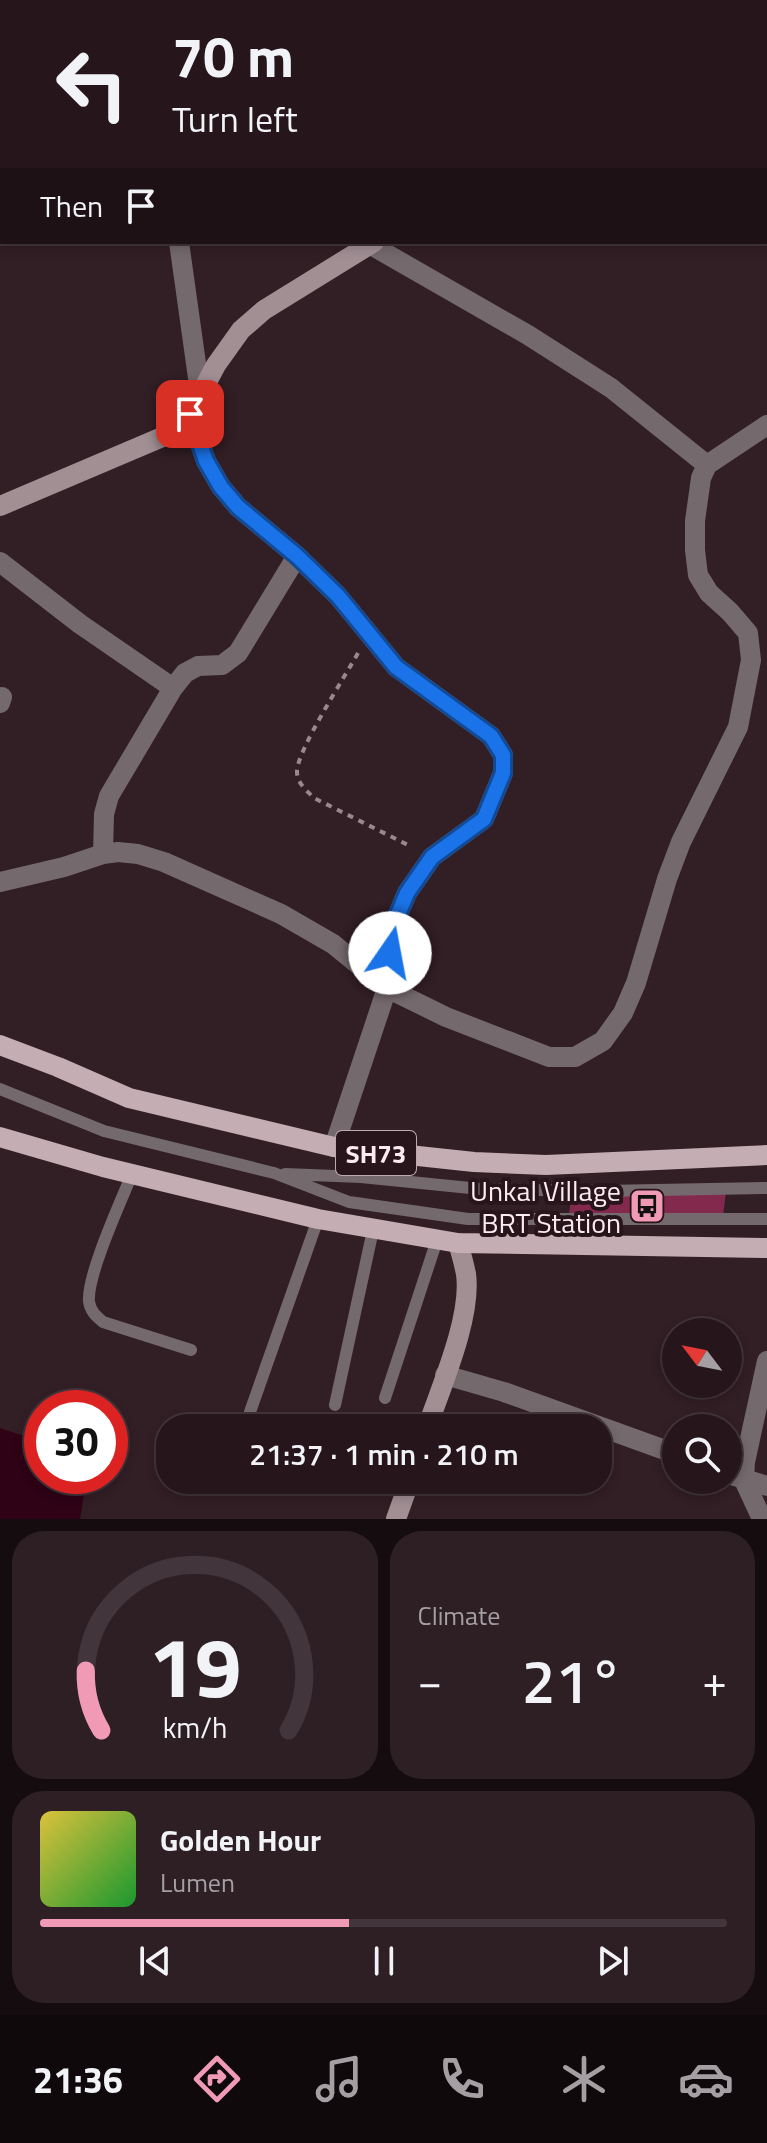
<!DOCTYPE html>
<html lang="en">
<head>
<meta charset="utf-8">
<style>
	:root { --surface:#26161c; --page:#2e1f25; --text:#f1f3f6; --muted:#a49fa3; --line:#42353b; --accent:#f09ab6 }
	body { margin:0; font-family:"Titillium Web",sans-serif; background:var(--page); color:var(--text); height:100vh; display:flex; flex-direction:column; font-size:30px; white-space:nowrap }
	* { box-sizing:border-box; margin:0 }
	p { font-size:26px; color:var(--muted) }
	.icon { flex:none; width:44px; height:44px; fill:none; stroke:currentColor; stroke-width:2; stroke-linecap:round; stroke-linejoin:round }
	.map { position:relative; height:1519px; overflow:hidden }
	.details { display:flex; flex-direction:column; gap:12px; padding:12px; background:#150c0f; flex:1 }
	.details>* { flex:none }
	.guide { position:absolute; left:0px; top:0px; width:768px; height:244px; box-shadow:0 4px 12px #0003,0 0 0 2px var(--line); background:#26161c; color:var(--text); overflow:hidden }
	.needle { width:52px; rotate:302deg }
	.buttons { position:absolute; left:662px; top:1318px; display:grid; gap:16px }
	.buttons a { display:grid; place-items:center; width:80px; height:80px; border-radius:50%; background:var(--surface); box-shadow:0 4px 12px #0003,0 0 0 2px var(--line); font-size:40px }
	.speed { position:absolute; left:24px; top:1390px; display:flex; gap:16px; font-size:40px; font-weight:700; text-align:center }
	.speed>* { display:grid; place-content:center; width:104px; height:104px; border-radius:50%; background:var(--surface); box-shadow:0 4px 12px #0003,0 0 0 2px var(--line); line-height:1 }
	.speed .limit { border:12px solid #d22; background:#fff; color:#111 }
	.pin { position:absolute; display:grid; place-items:center; width:68px; height:68px; color:#fff; margin:-34px; border-radius:16px; box-shadow:0 4px 12px #0006 }
	.me { position:absolute; width:88px; margin:-44px; rotate:12deg; stroke-linejoin:round; filter:drop-shadow(0 0 6px #0008) }
	.turn { display:flex; align-items:center; gap:28px; height:168px; padding:0 40px; font-size:36px }
	.turn .icon { width:104px; height:104px; stroke-width:2.5 }
	.turn b { display:block; font-size:56px; line-height:68px }
	.then { display:flex; align-items:center; height:76px; padding:0 40px; background:#0003; gap:16px; font-size:30px }
	.big { font-size:60px; font-weight:600; line-height:1.1 }
	.details .widget { flex:1; display:flex; flex-direction:column; justify-content:center; gap:12px; min-width:0; padding:0 28px; border-radius:32px; background:var(--page) }
	.details .dial { align-items:center; gap:0 }
	.dial svg { height:208px; overflow:visible; fill:none; stroke:var(--line); stroke-width:7; stroke-linecap:round; text-anchor:middle }
	.dial text { fill:var(--text); stroke:none }
	.song { display:flex; align-items:center; gap:24px }
	.cover { width:96px; height:96px; border-radius:12px; background:linear-gradient(135deg,hsl(50 70% 55%),hsl(130 70% 35%)) }
	.played { height:8px; border-radius:4px; background:linear-gradient(90deg,var(--accent) 45%,var(--line) 45%) }
	.keys { display:flex; justify-content:space-around; direction:ltr }
	.heat { display:flex; justify-content:space-between; align-items:center; font-size:44px; direction:ltr }
	.details .tiles { flex:1; display:grid; gap:12px; grid-template-columns:1fr 1fr }
	.widget:last-child { grid-column:span 2 }
	.trip { position:absolute; left:156px; top:1414px; width:456px; height:80px; border-radius:32px; background:var(--surface); box-shadow:0 4px 12px #0003,0 0 0 2px var(--line); font-weight:600; line-height:80px; text-align:center }
	.tabs { display:flex; height:128px; justify-content:space-around; align-items:center; background:#0f090b; color:var(--muted) }
	.tabs .icon { width:56px; height:56px }
	.tabs .selected { color:var(--accent) }
	.tabs b { font-size:36px; color:var(--text) }
	.map>svg:first-child { display:block }
</style>
</head>
<body>
<div class="map">
<svg width="767" height="1519" viewBox="0 0 767 1519">
	<rect width="100%" height="100%" fill="#321e25"/>
	<path fill="#2f0216" d="M0,1428L42,1442V1476H87L80,1519H0Z"/>
	<path fill="#84294e" d="M726,1192L723,1216H569L571,1196Z"/>
	<g fill="none" stroke-linecap="round" stroke-linejoin="round">
		<path stroke="#98878d" stroke-width="4" stroke-dasharray="6 6" stroke-linecap="butt" d="M358,653C346,675 296,752 297,772C297,783 307,791 314,798L412,847"/>
		<path stroke="#74696c" stroke-width="12" d="M0,1089L104,1131L274,1173L349,1202L468,1219H767
			M132,1174C121,1201 87,1275 89,1301C90,1311 96,1316 103,1322L191,1350
			M285,1174L361,1177L480,1189L603,1191L767,1188
			M385,1398L437,1240
			M335,1405L373,1230
			M250,1412L318,1219"/>
		<path stroke="#74696c" stroke-width="20" d="M361,0L363,2
			M0,6L2,8
			M0,85L2,82
			M766,192H767
			M179,242L200,392
			M371,245L528,335L611,388L707,465
			M190,414L206,461L221,487L238,507L297,556L338,596L396,667L491,736L503,755V773L484,819L432,857L407,893L394,924L387,988L334,1147
			M0,562L80,624L173,688
			M0,703L2,697
			M103,854L104,814L109,796L173,688L185,673L198,666L222,665L238,653L297,556
			M0,882L64,867L103,854L118,852L138,854L164,862L281,914L333,944L387,988L446,1017L549,1057H575L603,1041L623,1013L636,983L667,879L681,842L738,727L751,660L748,633L730,612L709,593L698,575L695,550V521L701,478L707,465L767,425
			M445,1375L504,1392L676,1454
			M728,1474L767,1486
			M762,1519L744,1480L745,1462L767,1361"/>
		<path stroke="#a18f94" stroke-width="20" d="M513,2L514,0
			M0,506L160,438L176,428L190,414L216,365L241,330L264,310L374,242
			M427,1428C441,1387 472,1317 466,1274C464,1264 461,1253 458,1243
			M396,1519L410,1480"/>
		<path stroke="#c4adb3" stroke-width="20" d="M0,1045L58,1067L129,1098L334,1147L474,1162L546,1165L767,1155
			M0,1137L103,1167L318,1219L458,1243L767,1248"/>
	</g>
	<g fill="none" stroke-linecap="round" stroke-linejoin="round">
		<defs>
			<path id="route" d="M190,414L206,461L221,487L238,507L297,556L338,596L396,667L491,736L503,755V773L484,819L432,857L407,893L394,924L390,953"/>
		</defs>
		<use href="#route" stroke="#114b97" stroke-width="20"/>
		<use href="#route" stroke="#1a73e8" stroke-width="14"/>
	</g>
	<defs>
		<symbol id="bus-square" viewBox="-11 -11 22 22"><rect x="-9" y="-9" width="18" height="18" rx="4" fill="#f09ab6" stroke="#28151b"/><path d="M-5-6H5V4H4V6H2V4H-2V6H-4V4H-5ZM-3.5-4V0h7V-4ZM-3.5 1.2v1.5H-2V1.2ZM2 1.2v1.5H3.5V1.2Z" fill="#111"/></symbol>
	</defs>
	<g fill-rule="evenodd">
		<use href="#bus-square" x="627" y="1186" width="40" height="40"/>
	</g>
	<g text-anchor="middle" dominant-baseline="central" stroke-width="8" stroke-linejoin="round" paint-order="stroke">
		<rect fill="#28151b" stroke="#baabaf" stroke-width="2" x="336" y="1131" width="80" height="44" rx="6"/>
		<g font-size="26" font-weight="bold" fill="#f9ebef">
			<text x="376" y="1153">SH73</text>
		</g>
		<g font-size="28" fill="#f9ebef" stroke="#28151b" text-anchor="end">
			<text x="621" y="1190">Unkal Village<tspan x="621" dy="32">BRT Station</tspan></text>
		</g>
	</g>
</svg>
<div class="buttons">
<a><svg class="needle" viewBox="-14 -14 28 28"><path d="M0-13l5 13h-10z" fill="#e53935"/><path d="M0 13l5-13h-10z" fill="#a49fa3"/></svg></a>
<a><svg class="icon" aria-label="search" viewBox="0 0 24 24"><circle cx="10" cy="10" r="6"/><path d="M15 15l6 6"/></svg></a>
</div>
<div class="speed"><div class="limit">30</div></div>
<div class="pin" style="left:190px;top:414px;background:#d93025"><svg class="icon" aria-label="arrive" viewBox="0 0 24 24"><path d="M6 21V4h12l-3 4 3 4H6"/></svg></div>
<svg class="me" style="left:390px;top:953px" viewBox="-20 -20 40 40"><circle r="19" fill="#fff"/><path d="M0-13L10 11 0 6-10 11z" fill="#1a73e8"/></svg>
<div class="trip">21:37 · 1 min · 210 m</div>
<div class="guide">
<div class="turn"><svg class="icon" aria-label="left" viewBox="0 0 24 24"><path d="M17 20v-9H6M10 6l-5 5 5 5"/></svg><div><b>70 m</b>Turn left</div></div>
<div class="then">Then<svg class="icon" aria-label="arrive" viewBox="0 0 24 24"><path d="M6 21V4h12l-3 4 3 4H6"/></svg></div>
</div>
</div>
<section class="details">
<div class="tiles">
<div class="widget dial"><svg viewBox="0 0 100 80">
<path d="M14 69A42 42 0 1 1 86 69"/>
<path d="M14 69A42 42 0 0 1 8 46" stroke="#f09ab6"/>
<text x="50" y="56" font-size="32" font-weight="700">19</text>
<text x="50" y="72" font-size="11">km/h</text>
</svg></div>
<div class="widget"><p>Climate</p>
<div class="heat"><a>−</a><b class="big">21°</b><a>+</a></div>
</div>
<div class="widget">
<div class="song"><i class="cover"></i><div><b>Golden Hour</b><p>Lumen</p></div></div>
<div class="played"></div>
<div class="keys"><svg class="icon" aria-label="previous" viewBox="0 0 24 24"><path d="M18 5L8 12l10 7zM5 5v14"/></svg><svg class="icon" aria-label="pause" viewBox="0 0 24 24"><path d="M8 5v14M16 5v14"/></svg><svg class="icon" aria-label="next" viewBox="0 0 24 24"><path d="M6 5l10 7-10 7zM19 5v14"/></svg></div>
</div>
</div>
</section>
<nav class="tabs">
<b>21:36</b>
<svg class="icon selected" aria-label="directions" viewBox="0 0 24 24"><path d="M12 3l9 9-9 9-9-9zM9 14v-3h6M13 9l2 2-2 2"/></svg>
<svg class="icon" aria-label="music" viewBox="0 0 24 24"><path d="M9 18V5l10-2v13"/><circle cx="6" cy="18" r="3"/><circle cx="16" cy="16" r="3"/></svg>
<svg class="icon" aria-label="phone" viewBox="0 0 24 24"><path d="M5 4h4l2 5-3 2q2 4 5 5l2-3 5 2v4C11 20 4 13 5 4z"/></svg>
<svg class="icon" aria-label="climate" viewBox="0 0 24 24"><path d="M12 3v18M4 7l16 10M4 17L20 7"/></svg>
<svg class="icon" aria-label="car" viewBox="0 0 24 24"><path d="M5 17H2v-5l4-1 3-4h7l3 4 3 1v5h-3M9 17h6M6 11h13"/><circle cx="7" cy="17" r="2"/><circle cx="17" cy="17" r="2"/></svg>
</nav>
</body>
</html>
